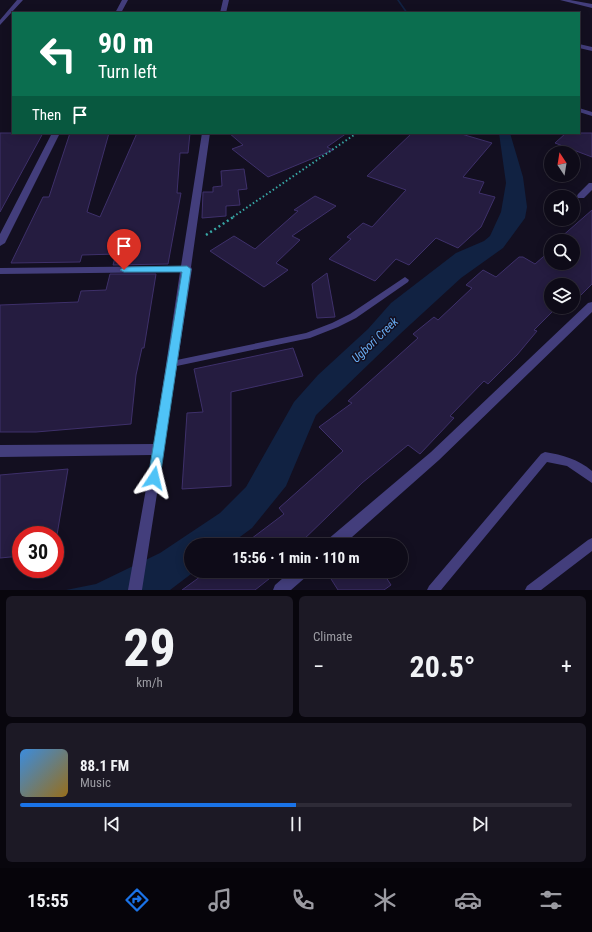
<!DOCTYPE html>
<html lang="en">
<head>
<meta charset="utf-8">
<style>
	:root { --surface:#0e0b18; --page:#1c1925; --text:#f1f3f6; --muted:#9b9ba2; --line:#2e2b37; --accent:#1a73e8 }
	body { margin:0; font-family:"Roboto Condensed",sans-serif; background:var(--page); color:var(--text); height:100vh; display:flex; flex-direction:column; font-size:15px; white-space:nowrap }
	* { box-sizing:border-box; margin:0 }
	p { font-size:13px; color:var(--muted) }
	.icon { flex:none; width:22px; height:22px; fill:none; stroke:currentColor; stroke-width:2; stroke-linecap:round; stroke-linejoin:round }
	.map { position:relative; height:590px; overflow:hidden }
	.drawer { display:flex; flex-direction:column; gap:6px; padding:6px; background:#08060d; flex:1 }
	.drawer>* { flex:none }
	.banner { position:absolute; left:12px; top:12px; width:568px; height:122px; border-radius:0px; box-shadow:0 2px 10px #0003,0 0 0 1px var(--line); background:#0b6e4f; color:#fff; overflow:hidden }
	.needle { width:26px; rotate:348deg }
	.controls { position:absolute; left:544px; top:146px; display:grid; gap:8px }
	.controls a { display:grid; place-items:center; width:36px; height:36px; border-radius:50%; background:var(--surface); box-shadow:0 2px 10px #0003,0 0 0 1px var(--line); font-size:20px }
	.speed { position:absolute; left:12px; top:526px; display:flex; gap:8px; font-size:20px; font-weight:700; text-align:center }
	.speed>* { display:grid; place-content:center; width:52px; height:52px; border-radius:50%; background:var(--surface); box-shadow:0 2px 10px #0003,0 0 0 1px var(--line); line-height:1 }
	.speed .limit { border:6px solid #d22; background:#fff; color:#111 }
	.pin { position:absolute; display:grid; place-items:center; width:34px; height:34px; color:#fff; margin:-41px -17px; border-radius:50% 50% 50% 0; rotate:-45deg; box-shadow:0 0 4px #0007 }
	.pin .icon { rotate:45deg }
	.me { position:absolute; width:44px; margin:-22px; rotate:10deg; stroke-linejoin:round; filter:drop-shadow(0 0 3px #0008) }
	.turn { display:flex; align-items:center; gap:14px; height:84px; padding:0 20px; font-size:18px }
	.turn .icon { width:52px; height:52px; stroke-width:2.5 }
	.turn b { display:block; font-size:28px; line-height:34px }
	.then { display:flex; align-items:center; height:38px; padding:0 20px; background:#0003; gap:8px; font-size:15px }
	.big { font-size:30px; font-weight:700; line-height:1.1 }
	.drawer .card { flex:1; display:flex; flex-direction:column; justify-content:center; gap:6px; min-width:0; padding:0 14px; border-radius:6px; background:var(--page) }
	.drawer .dial { align-items:center; gap:0 }
	.dial b { font-size:52px; line-height:1 }
	.song { display:flex; align-items:center; gap:12px }
	.cover { width:48px; height:48px; border-radius:6px; background:linear-gradient(135deg,hsl(210 70% 55%),hsl(40 70% 35%)) }
	.played { height:4px; border-radius:2px; background:linear-gradient(90deg,var(--accent) 50%,var(--line) 50%) }
	.keys { display:flex; justify-content:space-around; direction:ltr }
	.heat { display:flex; justify-content:space-between; align-items:center; font-size:22px; direction:ltr }
	.drawer .tiles { flex:1; display:grid; gap:6px; grid-template-columns:1fr 1fr }
	.card:last-child { grid-column:span 2 }
	.trip { position:absolute; left:184px; top:538px; width:224px; height:40px; border-radius:20px; background:var(--surface); box-shadow:0 2px 10px #0003,0 0 0 1px var(--line); font-weight:700; line-height:40px; text-align:center }
	.menu { display:flex; height:64px; justify-content:space-around; align-items:center; background:#06040a; color:var(--muted) }
	.menu .icon { width:28px; height:28px }
	.menu .current { color:var(--accent) }
	.menu b { font-size:18px; color:var(--text) }
	.map>svg:first-child { display:block }
</style>
</head>
<body>
<div class="map">
<svg width="592" height="590" viewBox="0 0 592 590">
	<rect width="100%" height="100%" fill="#130f20"/>
	<path fill="#112242" d="M499,133H510L523,177L527,207L525,218L503,248L461,278L400,334L316,415L286,486L252,528L229,545H191V571H195L170,590H66L96,584L160,553L220,513L246,487L294,402L318,375L368,329L391,303L456,253L484,241L490,236L501,212L506,183Z"/>
	<g fill="none" stroke-linecap="round" stroke-linejoin="round">
		<path fill="#112242" fill-rule="evenodd" d="M397,0H399L408,13H406Z"/>
	</g>
	<path fill="#251c40" stroke="#3e306a" d="M0,133H43L0,212Z
		M70,133H109L87,212L100,217L137,133H190L188,153H180L177,193H181L168,264L113,265L116,254L82,255L80,262L11,263L43,197H49Z
		M229,133H347L327,147L333,150L268,177L232,149L243,145Z
		M412,133H458L492,143L463,177L484,182L479,193L495,197L481,227L458,248L436,238L409,265L396,259L375,281L329,259L351,239L347,237L363,223L372,227L406,190L367,176Z
		M566,133H592V157L555,143Z
		M244,169L247,189L238,190L240,205L226,206V216L202,218L203,192H213V187L222,186L221,171Z
		M315,196L336,206L292,236L300,240L276,263L288,270L264,287L210,251L234,236L255,249L298,211L294,210Z
		M592,210V284L573,303V285H551V307H557L534,330L537,331L517,355L488,384L484,381L450,416L454,418L420,454L408,445L362,483L298,545H243L284,514L279,508L343,451L319,427L352,403L348,401L418,338L413,334L434,317L438,320L472,288L466,285L483,270L496,277L519,257H523L535,264L551,250V263H573V241H562L563,240L560,238Z
		M327,273L335,317L317,318L312,284Z
		M110,274H156L144,348H142L136,375L131,424L36,432H0V305L78,302L81,291L106,290Z
		M293,348L303,376L231,392V486L182,489L187,413L203,412L194,369Z
		M68,469L57,535H21V556L0,558V475Z
		M208,571H279L255,590H182Z
		M326,571H382L391,585L384,590H338Z"/>
	<g fill="none" stroke-linecap="round" stroke-linejoin="round">
		<path stroke="#38a9a7" stroke-width="2" stroke-dasharray="1.5 2.5" stroke-linecap="butt" d="M233,217L354,135"/>
		<path stroke="#38a9a7" stroke-width="2.5" stroke-dasharray="2 3" stroke-linecap="butt" d="M206,235L235,216"/>
		<path fill="#433e7c" fill-rule="evenodd" d="M405,277L409,280L408,282L356,318L338,327L310,338L172,367L169,366L168,364L169,362L172,361L306,333L332,323L350,314Z
			M545,452C563,455 578,459 592,471V483L567,466L547,462L441,590H427L429,586L541,454Z
			M592,538V551L541,590H525L527,586L588,540Z"/>
		<path fill="#433e7c" fill-rule="evenodd" d="M17,0H23L0,25V20Z
			M122,0H128L121,13H115Z
			M223,0H229L226,13H220Z
			M560,0H570L592,4V8Z
			M579,44L592,47V51L579,48Z
			M579,108L592,112V116L579,112Z
			M52,133H60L5,243L0,246V234Z
			M202,133H210L191,267L192,269L142,590H128L152,455L0,457V445L154,444L180,272L0,274V268L181,266Z
			M589,183H592V190L584,198H578L577,196L578,194Z
			M592,302V312L439,460L343,545H325L327,540L431,452L588,303Z
			M291,571H309L307,576L291,590H273L275,585Z"/>
	</g>
	<path fill="#4fc3f7" stroke="#337fa1" d="M187,266L191,269L160,478L158,482L154,483L150,482L148,478L182,272H124L120,270L124,267Z"/>
	<g text-anchor="middle" dominant-baseline="central" stroke-width="3" stroke-linejoin="round" paint-order="stroke">
		<g font-size="12" font-style="italic" fill="#68adf3" stroke="#130f20">
			<text transform="translate(375 340) rotate(-44)">Ugbori Creek</text>
		</g>
	</g>
</svg>
<div class="controls">
<a><svg class="needle" viewBox="-14 -14 28 28"><path d="M0-13l5 13h-10z" fill="#e53935"/><path d="M0 13l5-13h-10z" fill="#9b9ba2"/></svg></a>
<a><svg class="icon" aria-label="sound" viewBox="0 0 24 24"><path d="M4 9h4l5-4v14l-5-4H4zM17 9q2 3 0 6"/></svg></a>
<a><svg class="icon" aria-label="search" viewBox="0 0 24 24"><circle cx="10" cy="10" r="6"/><path d="M15 15l6 6"/></svg></a>
<a><svg class="icon" aria-label="layers" viewBox="0 0 24 24"><path d="M12 4l9 5-9 5-9-5zM3 14l9 5 9-5"/></svg></a>
</div>
<div class="speed"><div class="limit">30</div></div>
<div class="pin" style="left:124px;top:270px;background:#d93025"><svg class="icon" aria-label="arrive" viewBox="0 0 24 24"><path d="M6 21V4h12l-3 4 3 4H6"/></svg></div>
<svg class="me" style="left:154px;top:478px" viewBox="-20 -20 40 40"><path d="M0-17L14 15 0 8-14 15z" fill="#4fc3f7" stroke="#fff" stroke-width="4"/></svg>
<div class="trip">15:56 · 1 min · 110 m</div>
<div class="banner">
<div class="turn"><svg class="icon" aria-label="left" viewBox="0 0 24 24"><path d="M17 20v-9H6M10 6l-5 5 5 5"/></svg><div><b>90 m</b>Turn left</div></div>
<div class="then">Then<svg class="icon" aria-label="arrive" viewBox="0 0 24 24"><path d="M6 21V4h12l-3 4 3 4H6"/></svg></div>
</div>
</div>
<section class="drawer">
<div class="tiles">
<div class="card dial"><b>29</b><p>km/h</p></div>
<div class="card"><p>Climate</p>
<div class="heat"><a>−</a><b class="big">20.5°</b><a>+</a></div>
</div>
<div class="card">
<div class="song"><i class="cover"></i><div><b>88.1 FM</b><p>Music</p></div></div>
<div class="played"></div>
<div class="keys"><svg class="icon" aria-label="previous" viewBox="0 0 24 24"><path d="M18 5L8 12l10 7zM5 5v14"/></svg><svg class="icon" aria-label="pause" viewBox="0 0 24 24"><path d="M8 5v14M16 5v14"/></svg><svg class="icon" aria-label="next" viewBox="0 0 24 24"><path d="M6 5l10 7-10 7zM19 5v14"/></svg></div>
</div>
</div>
</section>
<nav class="menu">
<b>15:55</b>
<svg class="icon current" aria-label="directions" viewBox="0 0 24 24"><path d="M12 3l9 9-9 9-9-9zM9 14v-3h6M13 9l2 2-2 2"/></svg>
<svg class="icon" aria-label="music" viewBox="0 0 24 24"><path d="M9 18V5l10-2v13"/><circle cx="6" cy="18" r="3"/><circle cx="16" cy="16" r="3"/></svg>
<svg class="icon" aria-label="phone" viewBox="0 0 24 24"><path d="M5 4h4l2 5-3 2q2 4 5 5l2-3 5 2v4C11 20 4 13 5 4z"/></svg>
<svg class="icon" aria-label="climate" viewBox="0 0 24 24"><path d="M12 3v18M4 7l16 10M4 17L20 7"/></svg>
<svg class="icon" aria-label="car" viewBox="0 0 24 24"><path d="M5 17H2v-5l4-1 3-4h7l3 4 3 1v5h-3M9 17h6M6 11h13"/><circle cx="7" cy="17" r="2"/><circle cx="17" cy="17" r="2"/></svg>
<svg class="icon" aria-label="filters" viewBox="0 0 24 24"><path d="M4 7h16M4 17h16"/><circle cx="9" cy="7" r="2"/><circle cx="15" cy="17" r="2"/></svg>
</nav>
</body>
</html>
